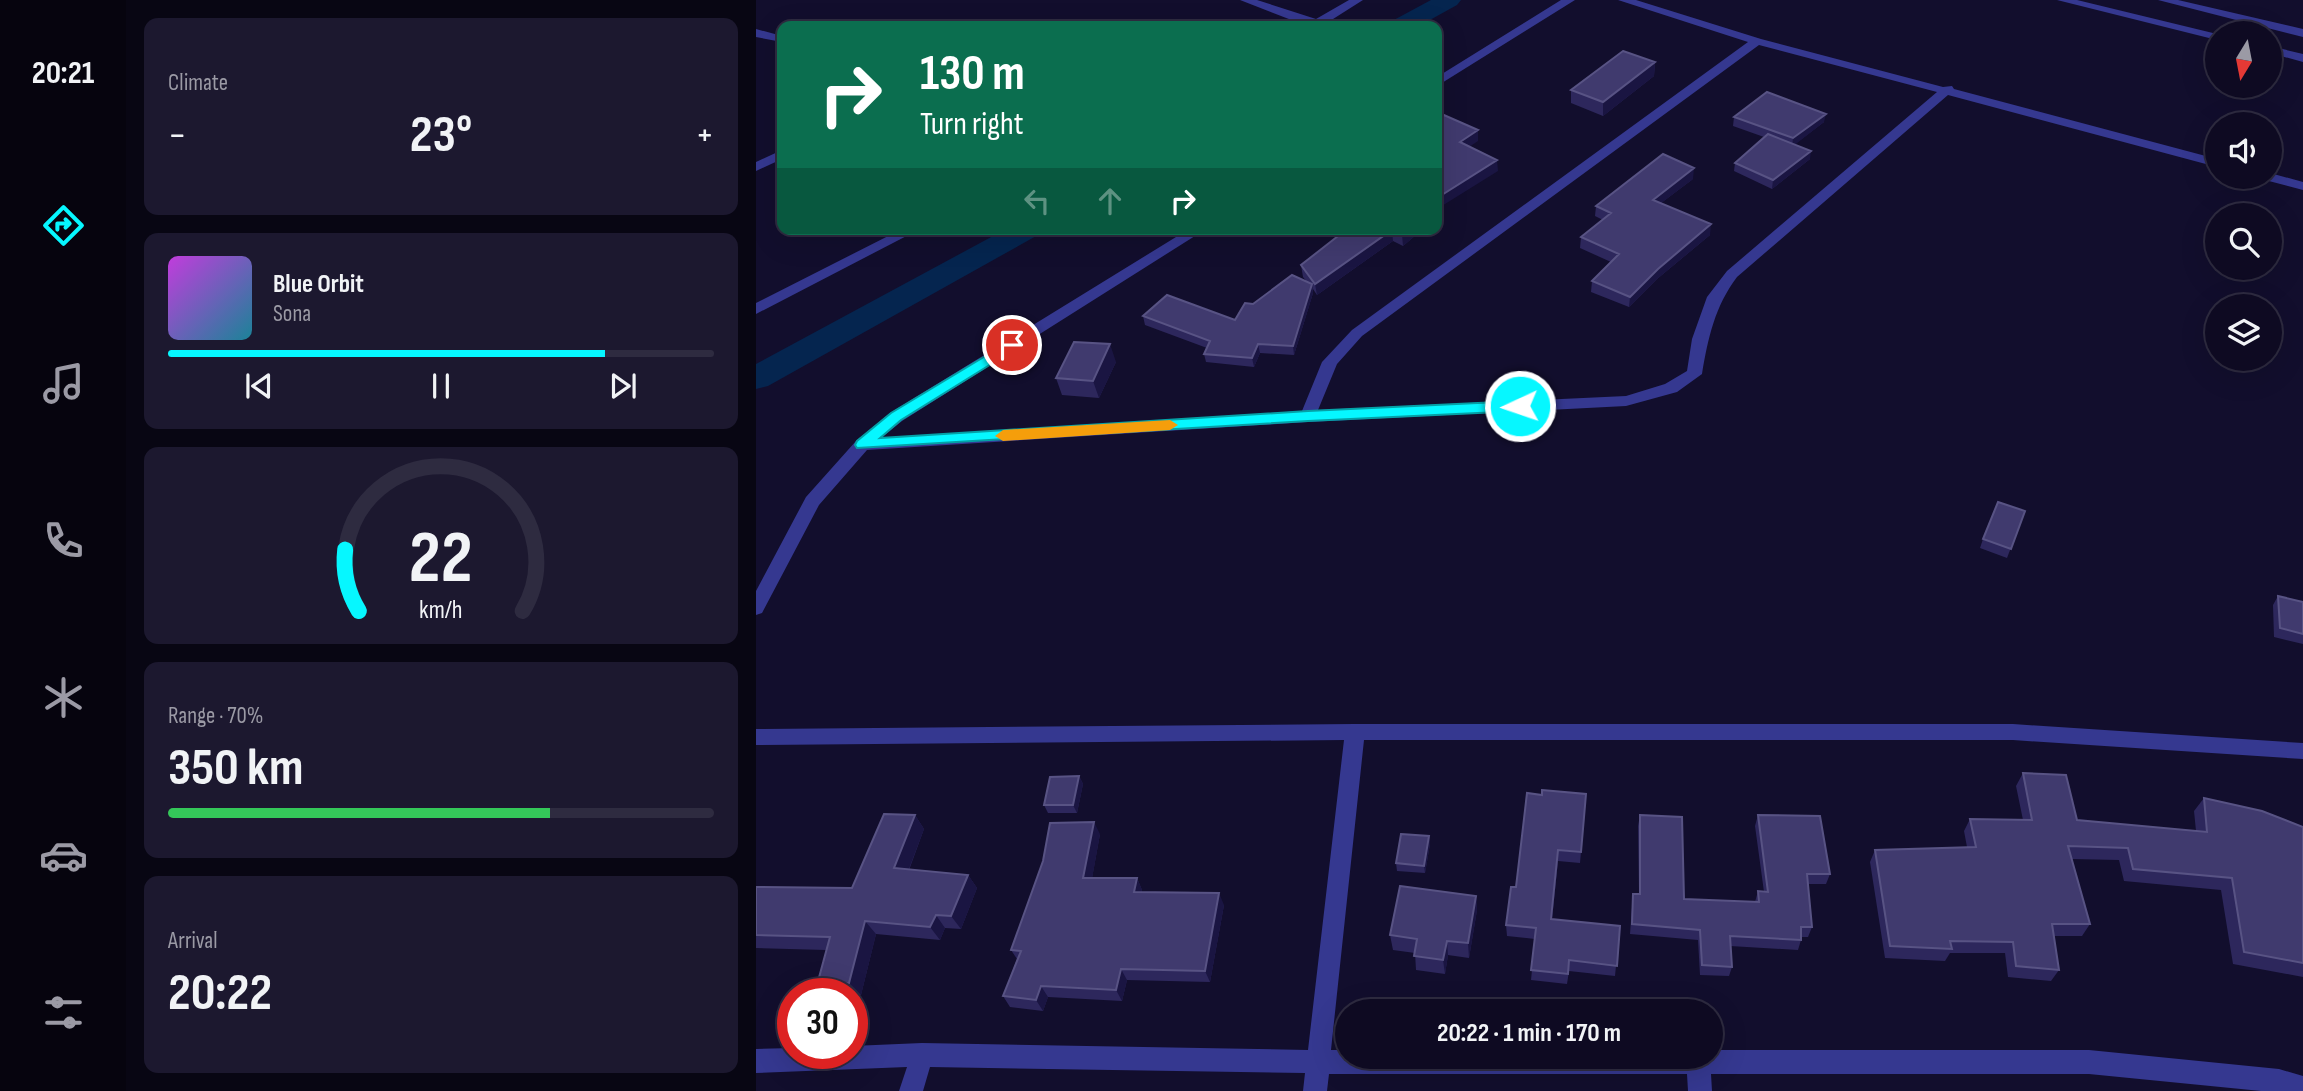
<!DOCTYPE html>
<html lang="en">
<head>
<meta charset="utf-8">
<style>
	:root { --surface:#0e0a22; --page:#1c182f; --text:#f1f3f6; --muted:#9b9aa5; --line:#2e2b40; --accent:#06f7ff }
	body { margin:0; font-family:"Sofia Sans Condensed",sans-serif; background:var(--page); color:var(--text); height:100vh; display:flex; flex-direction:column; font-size:26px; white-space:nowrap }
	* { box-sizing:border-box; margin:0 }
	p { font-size:23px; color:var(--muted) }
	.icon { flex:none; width:38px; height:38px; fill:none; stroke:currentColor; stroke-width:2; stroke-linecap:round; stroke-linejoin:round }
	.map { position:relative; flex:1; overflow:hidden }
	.drawer { display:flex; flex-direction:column; gap:18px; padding:18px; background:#080613; width:630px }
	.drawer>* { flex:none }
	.banner { position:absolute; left:21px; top:21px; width:665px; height:214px; border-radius:14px; box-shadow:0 7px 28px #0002,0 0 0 2px var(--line); background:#0b6e4f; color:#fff; overflow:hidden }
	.needle { width:46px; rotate:190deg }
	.buttons { position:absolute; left:1449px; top:21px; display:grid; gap:14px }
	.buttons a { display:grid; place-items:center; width:77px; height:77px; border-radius:50%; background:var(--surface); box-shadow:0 7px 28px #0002,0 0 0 2px var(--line); font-size:35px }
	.speed { position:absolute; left:21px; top:978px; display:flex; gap:14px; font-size:35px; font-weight:700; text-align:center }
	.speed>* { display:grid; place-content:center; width:91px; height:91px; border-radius:50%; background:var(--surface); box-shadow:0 7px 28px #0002,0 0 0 2px var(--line); line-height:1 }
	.speed .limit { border:10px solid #d22; background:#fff; color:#111 }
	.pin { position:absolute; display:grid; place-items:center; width:60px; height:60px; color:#fff; margin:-30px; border:4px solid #fff; border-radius:50%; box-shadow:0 2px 7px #0007 }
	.me { position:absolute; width:77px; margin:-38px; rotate:267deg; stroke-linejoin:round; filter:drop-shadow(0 0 5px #0008) }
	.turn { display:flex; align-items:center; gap:24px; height:147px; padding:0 28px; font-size:32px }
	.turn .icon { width:91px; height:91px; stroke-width:2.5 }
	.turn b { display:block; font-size:49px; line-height:60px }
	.lanes { display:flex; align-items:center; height:66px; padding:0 28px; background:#0003; justify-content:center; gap:35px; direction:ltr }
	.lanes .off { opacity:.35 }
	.big { font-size:52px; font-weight:700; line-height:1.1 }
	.drawer .widget { flex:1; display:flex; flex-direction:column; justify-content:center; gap:10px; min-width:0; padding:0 24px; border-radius:14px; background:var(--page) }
	.drawer .dial { align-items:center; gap:0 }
	.dial svg { height:182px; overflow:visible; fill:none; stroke:var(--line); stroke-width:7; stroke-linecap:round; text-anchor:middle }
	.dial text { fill:var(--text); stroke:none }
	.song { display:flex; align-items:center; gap:21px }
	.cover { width:84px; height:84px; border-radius:10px; background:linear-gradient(135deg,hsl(290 70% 55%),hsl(190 70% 35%)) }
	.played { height:7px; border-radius:4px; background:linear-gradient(90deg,var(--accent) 80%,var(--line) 80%) }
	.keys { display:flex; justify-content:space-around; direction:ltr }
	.heat { display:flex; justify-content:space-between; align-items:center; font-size:38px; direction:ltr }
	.charge { height:10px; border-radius:5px; background:linear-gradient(90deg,#34c759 70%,var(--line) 0) }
	.trip { position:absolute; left:579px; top:999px; width:388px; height:70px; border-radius:35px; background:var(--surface); box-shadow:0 7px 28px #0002,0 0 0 2px var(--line); font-weight:700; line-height:70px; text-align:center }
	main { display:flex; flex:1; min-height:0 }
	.tabs { display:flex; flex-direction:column; width:126px; justify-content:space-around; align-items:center; background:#06040e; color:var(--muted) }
	.tabs .icon { width:49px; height:49px }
	.tabs .current { color:var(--accent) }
	.tabs b { font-size:32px; color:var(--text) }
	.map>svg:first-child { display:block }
</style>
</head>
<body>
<main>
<nav class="tabs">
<b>20:21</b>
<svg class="icon current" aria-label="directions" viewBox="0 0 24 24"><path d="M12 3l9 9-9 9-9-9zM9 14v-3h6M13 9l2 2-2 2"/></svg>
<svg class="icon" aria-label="music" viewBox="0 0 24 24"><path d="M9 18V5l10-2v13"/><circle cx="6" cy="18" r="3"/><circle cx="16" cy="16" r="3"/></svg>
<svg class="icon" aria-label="phone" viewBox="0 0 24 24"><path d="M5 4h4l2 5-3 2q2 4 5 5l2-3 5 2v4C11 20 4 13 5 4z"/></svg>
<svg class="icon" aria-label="climate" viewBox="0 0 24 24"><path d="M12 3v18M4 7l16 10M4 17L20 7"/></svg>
<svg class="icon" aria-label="car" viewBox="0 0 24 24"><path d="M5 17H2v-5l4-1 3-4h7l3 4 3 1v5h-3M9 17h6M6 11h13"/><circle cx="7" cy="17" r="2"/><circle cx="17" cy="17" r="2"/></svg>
<svg class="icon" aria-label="filters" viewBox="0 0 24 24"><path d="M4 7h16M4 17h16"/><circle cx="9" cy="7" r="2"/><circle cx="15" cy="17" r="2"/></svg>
</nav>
<section class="drawer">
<div class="widget"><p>Climate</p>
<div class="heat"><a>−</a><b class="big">23°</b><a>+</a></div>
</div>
<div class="widget">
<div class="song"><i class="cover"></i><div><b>Blue Orbit</b><p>Sona</p></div></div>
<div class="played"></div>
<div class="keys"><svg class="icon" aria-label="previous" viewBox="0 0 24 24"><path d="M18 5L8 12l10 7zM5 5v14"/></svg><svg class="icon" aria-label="pause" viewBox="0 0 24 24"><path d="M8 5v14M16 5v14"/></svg><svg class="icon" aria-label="next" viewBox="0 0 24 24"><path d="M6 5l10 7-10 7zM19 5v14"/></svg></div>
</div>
<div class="widget dial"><svg viewBox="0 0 100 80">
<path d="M14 69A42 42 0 1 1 86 69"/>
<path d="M14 69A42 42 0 0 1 8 42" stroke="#06f7ff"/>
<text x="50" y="56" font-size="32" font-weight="700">22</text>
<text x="50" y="72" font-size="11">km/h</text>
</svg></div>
<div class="widget"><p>Range · 70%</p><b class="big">350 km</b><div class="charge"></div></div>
<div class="widget"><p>Arrival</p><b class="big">20:22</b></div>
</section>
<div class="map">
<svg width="1547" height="1091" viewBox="0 0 1547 1091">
	<rect width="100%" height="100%" fill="#120e2d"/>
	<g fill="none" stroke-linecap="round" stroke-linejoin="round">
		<path fill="#05254f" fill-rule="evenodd" d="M675,0H705L701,5L663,26H633L636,21Z
			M250,229H286L282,235L12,386L0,389V364Z"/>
		<path fill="#353890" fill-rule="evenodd" d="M484,0H501L560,19L593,0H607L566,26H551Z
			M805,0H819L681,86V77Z
			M862,0H880L1005,39L1187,87L1196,86L1198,89L1461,159V167L1192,95L981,277C959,306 952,338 946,374L921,392L870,406L552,422L111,450L63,505L6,613L0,615V591L50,497L100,441L134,413L433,229H450L146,421L125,438L546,411L566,362L596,330L992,42ZM1003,45L1181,92L971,271L951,297L936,339L931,371L909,384L870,396L562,410L581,364L606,336Z
			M1301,0H1321L1461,34V40Z
			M1402,0H1422L1547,29V37Z
			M0,29L26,36V42L0,37Z
			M1514,46L1547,54V62L1514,53Z
			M26,150V159L0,171V162Z
			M1514,173L1547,182V190L1509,180L1508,177H1514Z
			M146,229H164L0,314V303Z
			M599,724H1257L1547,743V759L1257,740H608L575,1050H592V1057H956V1050H1333L1523,1069L1547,1076V1091H1505L1333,1074H955L956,1091H932L931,1074H573L571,1091H547L549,1073L174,1067L167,1091H143L151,1067L0,1073V1049L37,1048V1054H96V1046L166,1043L552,1050L588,740L0,745V729Z"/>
	</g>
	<path fill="#2d275c" d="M899,62L898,76L847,116L815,103V90Z
		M978,117L1068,122L1039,144L1054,159L1016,189L978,171L979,163L1008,137L977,126Z
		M937,179L905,203L954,235L901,279L873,307L835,292L836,281L855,262L824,248L825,237L847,220L839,216L840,206Z
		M591,229H667L647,246L637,241L561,295L557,289V293L538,355L504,353L498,367L450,362L448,354L451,348L389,325L387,316L479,320L497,304L551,282L547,277L545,265Z
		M360,362L343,398L306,395L300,378Z
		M1269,511L1251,558L1224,548L1227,539Z
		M1522,596L1547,602V644L1518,637L1517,605Z
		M1267,773L1321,820L1440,831L1438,811L1448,798L1547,827V977L1477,964L1465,890L1368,881L1363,860L1316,859L1334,924L1326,936H1298L1303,970L1295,981L1252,977L1249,953H1194L1189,961L1129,958L1114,862L1119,850L1211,847L1208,831L1214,819L1267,820L1260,786Z
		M323,776L327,784L321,813H292L288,805Z
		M830,794L824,863L802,861L796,919L864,926L859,976L813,971L811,984L775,980L779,939L751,936L750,925L760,887L786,795Z
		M159,815L168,829L153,870L212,875L221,888L205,929L189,928L184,940L120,934L105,995L96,996V994H70L61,985L70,950L0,948V887L96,888Z
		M884,815L928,899L999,902L1002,891L1008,892L999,826L1002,815L1074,874L1070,884H1052L1056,927L1052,937H1045V940L1042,950L974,946L976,967L973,976L944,975L942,940L874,934L877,894H883L882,826Z
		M344,834L336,878H381L386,890V892L468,905L454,982L371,980L366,1001L292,997L287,1011L254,1007L247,996L261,959L255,950Z
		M673,836L674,844L669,873L641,871L640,863Z
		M720,896L721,910L713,958L692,955L689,974L660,970L659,953L637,950L634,935Z"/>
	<path fill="#1a1542" d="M899,62L898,76L847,116V102Z
		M1070,114L1068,122L1036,147L1037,138Z
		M722,130V141L704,153V142Z
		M1055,151L1054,159L1016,189L1017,180Z
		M741,160L742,171L681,209V198Z
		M938,168L937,179L896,210L897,200Z
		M955,224L954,235L901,279L873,307L874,297L902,269Z
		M652,229H667L647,246L646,234Z
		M636,230L637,241L561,295L559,284Z
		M556,284L557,293L538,355L537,346Z
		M354,344L360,362L343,398L337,381Z
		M502,344L504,353L498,367L496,358Z
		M323,776L327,784L321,813L317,805Z
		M159,815L168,829L148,882L138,868Z
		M338,822L344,834L334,890L327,878Z
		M673,836L674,844L669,873L668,866Z
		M802,850V861L795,930V919Z
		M212,875L221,888L205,929L195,916Z
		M381,878L386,890L384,903L378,892Z
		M463,893L468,905L454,982L449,971Z
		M720,896L721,910L713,958L712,943Z
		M180,915L189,928L184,940L174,927Z
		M109,921L120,934L105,995L93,983Z
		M691,941L692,955L689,974L687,960Z
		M365,969L371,980L366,1001L360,990Z
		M285,986L292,997L287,1011L280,1000Z"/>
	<path fill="#403a6e" stroke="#585384" stroke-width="2" d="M867,51L899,62L847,102L815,90Z
		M1011,92L1070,114L1037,138L978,117Z
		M681,112L722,130L704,142L741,160L681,198Z
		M1012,134L1055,151L1017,180L979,163Z
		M907,154L938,168L897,200L955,224L902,269L874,297L836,281L863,254L825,237L855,213L840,206Z
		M591,229H652L646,234L636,230L559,284L545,265Z
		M536,275L556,284L537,346L502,344L496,358L448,354L454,341L387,316L411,295L479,320L489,303L497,304Z
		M318,342L354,344L337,381L300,378Z
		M1242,502L1269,511L1255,549L1227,539Z
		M1522,596L1547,602V634L1524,628Z
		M1267,773L1310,775L1321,820L1451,832L1448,798L1506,811L1547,827V963L1488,952L1476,878L1377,869L1372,848L1312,846L1334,924H1296L1303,970L1260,966L1257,942L1194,941L1196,949L1134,946L1119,850L1220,847L1214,819L1276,820Z
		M323,776L317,805H288L294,777Z
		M786,790L830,794L825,852L802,850L795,919L864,926L861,966L813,960L812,974L775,970L780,928L750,925L755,887H760L771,793L786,795Z
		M128,814L159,815L138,868L212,875L195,916L180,915L174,927L109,921L93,983L61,985L74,937L0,935V887L96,888Z
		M884,815L926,817L928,899L1003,902L1002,891L1012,892L1002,815L1064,816L1074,874H1051L1056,927H1045V940L974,936L976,967L946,965L944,930L876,924L877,894H884Z
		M338,822L327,878H381L378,892L463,893L449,971L365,969L360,990L285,986L280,1000L247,996L265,951L255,950L287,861L294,823Z
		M645,834L673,836L668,866L640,863Z
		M644,886L720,896L712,943L691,941L687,960L658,956L661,939L634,935Z"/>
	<path fill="#06f7ff" stroke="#04a1a6" stroke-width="2" d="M256,340L261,341V348L145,420L124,438L552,411L764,401L771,406L764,411L552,421L101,448L99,445L101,441L135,413Z"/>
	<path fill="#f59e0b" d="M414,420L422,425L414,430L247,441L239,436L247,430Z"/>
</svg>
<div class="buttons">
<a><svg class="needle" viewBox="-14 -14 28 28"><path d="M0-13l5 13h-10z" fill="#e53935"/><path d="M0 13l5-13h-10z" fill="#9b9aa5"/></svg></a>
<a><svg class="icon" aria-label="sound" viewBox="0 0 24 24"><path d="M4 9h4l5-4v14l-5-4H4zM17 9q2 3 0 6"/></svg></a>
<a><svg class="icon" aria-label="search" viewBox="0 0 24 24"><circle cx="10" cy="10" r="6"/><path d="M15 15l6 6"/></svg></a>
<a><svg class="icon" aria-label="layers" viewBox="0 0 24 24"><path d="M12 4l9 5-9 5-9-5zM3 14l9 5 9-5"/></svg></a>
</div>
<div class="speed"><div class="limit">30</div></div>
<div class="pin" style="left:256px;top:345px;background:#d93025"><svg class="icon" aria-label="arrive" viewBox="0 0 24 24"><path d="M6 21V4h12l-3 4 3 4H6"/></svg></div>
<svg class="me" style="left:764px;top:406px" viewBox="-20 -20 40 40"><circle r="17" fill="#06f7ff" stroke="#fff" stroke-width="3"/><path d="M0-11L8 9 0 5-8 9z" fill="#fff"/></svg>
<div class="trip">20:22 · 1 min · 170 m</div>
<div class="banner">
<div class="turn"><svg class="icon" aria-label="right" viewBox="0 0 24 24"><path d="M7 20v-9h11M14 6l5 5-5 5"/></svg><div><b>130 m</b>Turn right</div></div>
<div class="lanes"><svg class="icon off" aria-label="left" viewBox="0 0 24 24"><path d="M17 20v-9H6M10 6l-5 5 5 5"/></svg><svg class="icon off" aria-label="ahead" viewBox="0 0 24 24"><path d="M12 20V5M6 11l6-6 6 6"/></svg><svg class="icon" aria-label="right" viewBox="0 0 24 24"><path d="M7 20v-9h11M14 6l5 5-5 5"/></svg></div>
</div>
</div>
</main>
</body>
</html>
